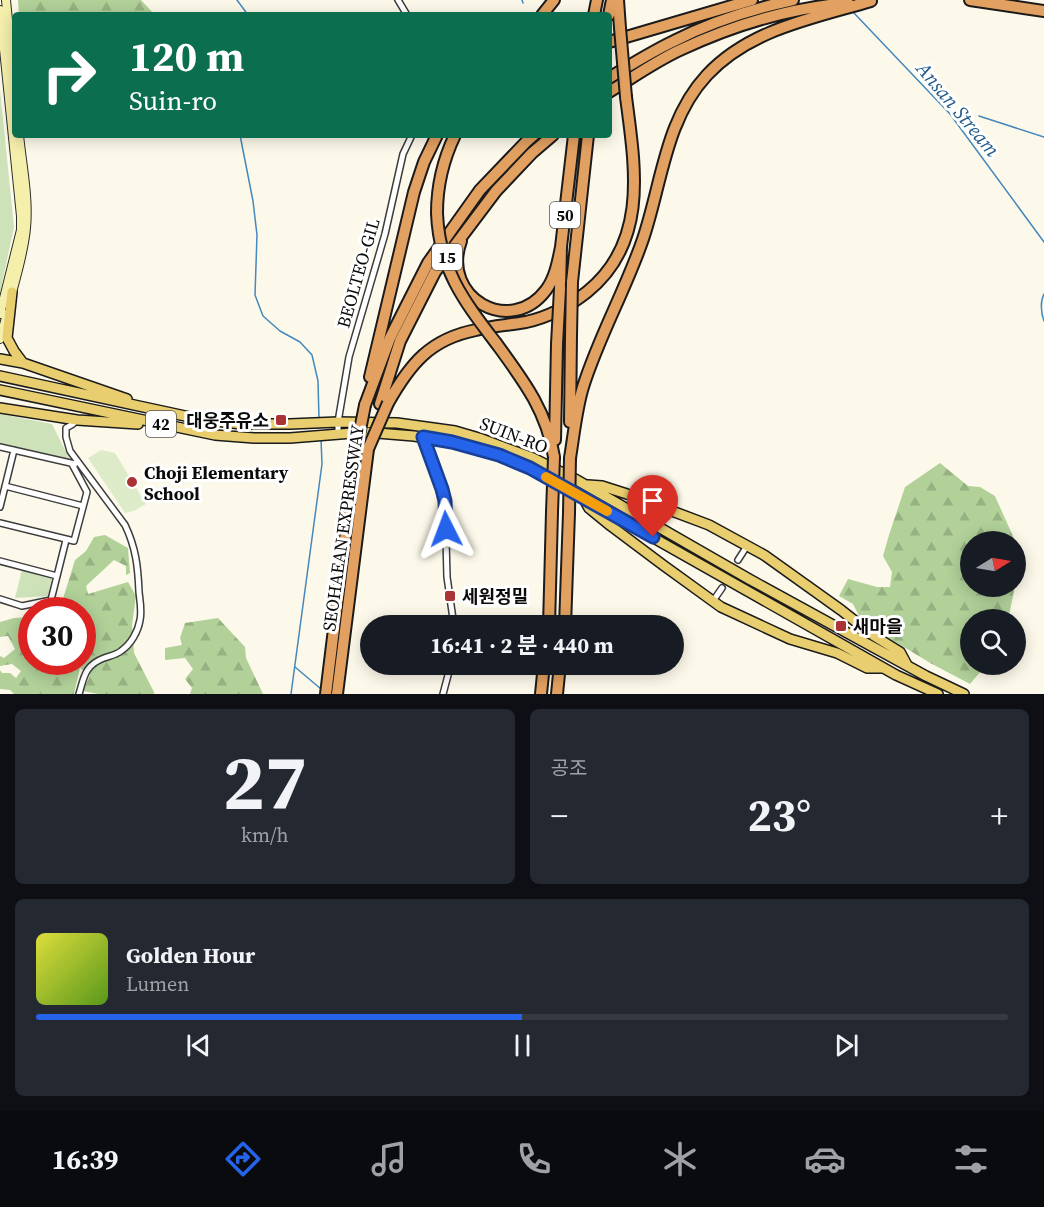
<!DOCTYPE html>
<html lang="ko">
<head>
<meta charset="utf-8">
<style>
	:root { --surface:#171b24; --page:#242831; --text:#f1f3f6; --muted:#9ea1a6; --line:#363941; --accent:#2563eb }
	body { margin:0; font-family:"Source Serif 4","Noto Sans KR",serif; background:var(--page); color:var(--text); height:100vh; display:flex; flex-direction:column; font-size:22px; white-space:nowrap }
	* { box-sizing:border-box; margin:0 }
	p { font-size:20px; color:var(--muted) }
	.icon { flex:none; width:33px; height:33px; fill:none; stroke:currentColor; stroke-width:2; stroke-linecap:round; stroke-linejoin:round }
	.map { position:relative; height:694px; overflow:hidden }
	.drawer { display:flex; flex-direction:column; gap:15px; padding:15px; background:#0d0f14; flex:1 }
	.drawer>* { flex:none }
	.banner { position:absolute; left:12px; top:12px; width:600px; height:126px; border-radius:6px; box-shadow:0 3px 15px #0003; background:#0b6e4f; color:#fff; overflow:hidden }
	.needle { width:39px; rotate:79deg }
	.fabs { position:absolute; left:960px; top:531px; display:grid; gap:12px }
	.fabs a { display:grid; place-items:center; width:66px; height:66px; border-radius:50%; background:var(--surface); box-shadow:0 3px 15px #0003; font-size:30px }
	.speed { position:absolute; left:18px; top:597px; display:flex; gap:12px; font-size:30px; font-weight:700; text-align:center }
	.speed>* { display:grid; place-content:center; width:78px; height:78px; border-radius:50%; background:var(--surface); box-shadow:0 3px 15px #0003; line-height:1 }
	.speed .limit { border:9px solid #d22; background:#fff; color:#111 }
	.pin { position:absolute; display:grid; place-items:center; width:51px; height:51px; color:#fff; margin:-62px -26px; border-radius:50% 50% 50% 0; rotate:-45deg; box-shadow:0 0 6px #0007 }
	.pin .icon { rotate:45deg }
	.me { position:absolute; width:66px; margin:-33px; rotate:357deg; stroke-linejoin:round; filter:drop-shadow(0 0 4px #0008) }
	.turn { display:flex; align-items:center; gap:21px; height:126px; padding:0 18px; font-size:27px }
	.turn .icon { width:78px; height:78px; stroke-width:2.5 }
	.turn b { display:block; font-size:42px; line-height:51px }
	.big { font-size:45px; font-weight:700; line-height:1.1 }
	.drawer .card { flex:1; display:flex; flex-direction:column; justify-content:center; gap:9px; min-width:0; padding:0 21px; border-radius:9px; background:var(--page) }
	.drawer .dial { align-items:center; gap:0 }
	.dial b { font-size:78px; line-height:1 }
	.song { display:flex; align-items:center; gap:18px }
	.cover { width:72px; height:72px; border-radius:9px; background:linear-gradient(135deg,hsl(60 70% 55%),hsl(90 70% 35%)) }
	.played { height:6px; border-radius:3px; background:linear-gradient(90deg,var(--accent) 50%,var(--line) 50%) }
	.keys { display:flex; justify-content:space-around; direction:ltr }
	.heat { display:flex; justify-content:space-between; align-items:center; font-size:33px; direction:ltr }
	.drawer .tiles { flex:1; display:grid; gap:15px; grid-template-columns:1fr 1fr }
	.card:last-child { grid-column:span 2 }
	.trip { position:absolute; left:360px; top:615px; width:324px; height:60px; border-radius:30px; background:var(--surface); box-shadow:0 3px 15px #0003; font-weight:700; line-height:60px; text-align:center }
	.tabs { display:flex; height:96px; justify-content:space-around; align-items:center; background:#090b0e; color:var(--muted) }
	.tabs .icon { width:42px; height:42px }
	.tabs .on { color:var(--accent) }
	.tabs b { font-size:27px; color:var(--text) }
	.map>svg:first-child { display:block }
</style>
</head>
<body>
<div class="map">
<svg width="1044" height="694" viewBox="0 0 1044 694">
	<defs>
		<pattern id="forest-firs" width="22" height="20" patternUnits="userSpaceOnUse" patternTransform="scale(1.5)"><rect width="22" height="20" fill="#b1d199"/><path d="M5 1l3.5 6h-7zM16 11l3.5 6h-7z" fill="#97b282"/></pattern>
	</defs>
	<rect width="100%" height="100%" fill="#fdf9ea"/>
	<path fill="#cde2b8" d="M0,90L14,227L0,293Z
		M0,414L52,424L71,462L0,443Z
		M22,570L52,577L48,596L15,598Z"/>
	<path fill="url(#forest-firs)" d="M18,0H141L155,15H19Z
		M940,463L968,486L980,487L995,496L1016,543V586V542H970V586H1015L1009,615L1002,619L970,620V664L986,665L970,684L932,664L862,622L853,604L839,596L848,579L877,587H890L892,572L883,556L889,535L905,487Z
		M105,535L128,548L130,573L126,575V566L114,560L86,586L88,594L128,582L136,596L132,625L134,653L154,692V694H98L83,691L90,675L80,668L74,694H14L10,690L0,689V670L2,673H10L16,678L21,671L12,664L0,666V656L4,658L15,649L8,636L0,637V622L14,618L31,617L32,662H82V610H55L62,602L75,560L86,551L94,537Z
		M218,618L245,647L246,658L263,694H190L192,688L185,679L193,669L185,658L165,660V648L182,645L180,638L185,623Z"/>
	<path fill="#deebc9" d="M101,450L115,453L146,504L134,511L125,513L88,458Z"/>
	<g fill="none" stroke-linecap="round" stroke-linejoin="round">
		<path stroke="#4488bc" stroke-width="1.5" d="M237,0L248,15
			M395,0L403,14
			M522,0L523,3
			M853,12L950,114L1044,242
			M952,114L963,112
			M979,116L1044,137
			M240,135L253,201L257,235L255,295L263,316L280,331L300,342L312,355L318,381L319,419
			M1044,294C1040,301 1041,313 1044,321
			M295,667L321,689
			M291,694L322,464L321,439"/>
		<path stroke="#d9d5c8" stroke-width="5" stroke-dasharray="5 2.5" stroke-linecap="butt" d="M722,588L738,560"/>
		<defs>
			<path id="street" d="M398,0L407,15
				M77,420L73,424L66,428V437L70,451L125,525C136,548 138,567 139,592C140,601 142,611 140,620C138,632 131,644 121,651C116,655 109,656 104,658C85,665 84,677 79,694
				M338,434V422L349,357L385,234L403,154L412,135
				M423,437L439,480L445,501L447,577L454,626
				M0,447L75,464
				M5,486L83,506
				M0,507L14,450
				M0,523L74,541L87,492L72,464
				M738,560L747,546
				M0,561L57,576
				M0,599L22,606L51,600L66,540
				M713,601L722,588
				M443,694L451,664"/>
			<path id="secondary" d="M6,0L15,92
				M0,10L21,216V230L0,314
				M11,296C17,274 24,251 26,228C29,198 22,165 19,135
				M0,339L7,314"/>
			<path id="primary" d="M12,292L7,338L14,351L23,363
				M0,359L23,363L127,399
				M0,376L199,419L241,424H290L338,422L397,423L455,431L479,438L533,458L575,479L749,579L926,676L964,694
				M0,390L215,435L254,438H290L365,432L414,436L452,442L499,455L530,468L896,675L938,694
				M0,408L77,420L138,424
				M588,485L602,486L627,494L709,525L764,555L841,610L874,636L900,652L907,665
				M584,499L589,508L611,526L663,565L721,607L790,639L837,653L867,668H882"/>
			<path id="highway" d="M618,0L620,28
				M970,0L1044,11
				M542,15L554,0
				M594,15L597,0
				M609,15L612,0
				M609,42L752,0
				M609,78C630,65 651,52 674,41C711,22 752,9 793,0
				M609,92C632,78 656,61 680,50C733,25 790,8 848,3
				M437,213C437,185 443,160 455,135
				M461,241C440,298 511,337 546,290C555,278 558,262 561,247
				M572,282L588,135
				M560,289L561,247L574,135
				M496,343C523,380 547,411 554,457
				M370,377L414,192L424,162L437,135
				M388,403C410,364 430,339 476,330C492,326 509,325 526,322C549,317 568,307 587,292C649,242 635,167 626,97
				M380,404L400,341L435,272L496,191L532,153L553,135
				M365,405L390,338L428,263L480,190L526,142L534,135
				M570,422L571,336
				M555,440L557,344
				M570,458C574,434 576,410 583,387C599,336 626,289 643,239C662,183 665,120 707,75C750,29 814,18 871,1
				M549,626L552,512
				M565,626L569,513
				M326,694L356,450
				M337,694L368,449
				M541,694L544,664
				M557,694L560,664"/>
		</defs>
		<use href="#street" stroke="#3d3d3d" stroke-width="8"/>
		<use href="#secondary" stroke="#2c2c2c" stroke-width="10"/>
		<use href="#primary" stroke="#1b1b1b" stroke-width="12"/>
		<use href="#highway" stroke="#1b1b1b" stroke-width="14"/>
		<use href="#street" stroke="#fff" stroke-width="5"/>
		<use href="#secondary" stroke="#f5efac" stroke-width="8"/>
		<use href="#primary" stroke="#e8ce6e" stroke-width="9"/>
		<use href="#highway" stroke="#e3a161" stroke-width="10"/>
		<defs>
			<path id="highway-bridge" d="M620,28L626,97
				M437,213C439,269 464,301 496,343
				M571,336L572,282
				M557,344L560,289
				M368,449L388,403
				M356,450L365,405
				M552,512L554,457
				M569,513L570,458"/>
		</defs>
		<use href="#highway-bridge" stroke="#1b1b1b" stroke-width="14" stroke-linecap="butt"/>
		<use href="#highway-bridge" stroke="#e3a161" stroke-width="10"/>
	</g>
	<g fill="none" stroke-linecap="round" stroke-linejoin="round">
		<defs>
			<path id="route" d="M446,529L445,501L442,489L423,437L452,442L499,455L530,468L653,537"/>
		</defs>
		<use href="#route" stroke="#184099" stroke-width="15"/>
		<use href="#route" stroke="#2563eb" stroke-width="10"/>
		<path stroke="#f59e0b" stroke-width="10" d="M546,477L607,511"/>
	</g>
	<g fill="#a93335" stroke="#fff" stroke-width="2">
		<rect x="275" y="414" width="12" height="12" rx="3"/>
		<circle cx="132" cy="482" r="6"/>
		<rect x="444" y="590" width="12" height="12" rx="3"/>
		<rect x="835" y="620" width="12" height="12" rx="3"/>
	</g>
	<g text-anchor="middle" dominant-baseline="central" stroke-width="6" stroke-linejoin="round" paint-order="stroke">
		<g fill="#fff" stroke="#545454" stroke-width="1.5">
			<rect x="550" y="202" width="30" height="26" rx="4.5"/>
			<rect x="432" y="244" width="30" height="26" rx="4.5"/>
			<rect x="146" y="411" width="30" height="26" rx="4.5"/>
		</g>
		<g font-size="16" font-weight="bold" fill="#0a0a0a">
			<text x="565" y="215">50</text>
			<text x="447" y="257">15</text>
			<text x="161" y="424">42</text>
		</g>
		<g font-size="18" fill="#0a0a0a" stroke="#fff">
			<text transform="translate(358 273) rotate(-74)">BEOLTEO-GIL</text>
			<text transform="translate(514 435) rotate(21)">SUIN-RO</text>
			<text transform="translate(343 528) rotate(-82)">SEOHAEAN EXPRESSWAY</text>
		</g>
		<g font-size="18" font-weight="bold" fill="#0a0a0a" stroke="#fff" text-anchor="start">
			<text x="269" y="420" text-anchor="end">대웅주유소</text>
			<text x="144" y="472">Choji Elementary<tspan x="144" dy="21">School</tspan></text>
			<text x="462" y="596">세원정밀</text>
			<text x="853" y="626">새마을</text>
		</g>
		<g font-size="20" font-style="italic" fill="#235b8c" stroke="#fff">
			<text transform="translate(958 109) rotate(50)">Ansan Stream</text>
		</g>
	</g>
</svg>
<div class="fabs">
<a><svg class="needle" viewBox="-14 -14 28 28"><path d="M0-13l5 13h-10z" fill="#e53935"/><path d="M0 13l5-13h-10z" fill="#9ea1a6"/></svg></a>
<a><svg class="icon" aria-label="search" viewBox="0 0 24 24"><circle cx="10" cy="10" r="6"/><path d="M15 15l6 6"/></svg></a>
</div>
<div class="speed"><div class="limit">30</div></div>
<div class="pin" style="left:653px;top:537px;background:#d93025"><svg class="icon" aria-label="arrive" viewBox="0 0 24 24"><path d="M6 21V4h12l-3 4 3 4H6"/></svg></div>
<svg class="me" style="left:446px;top:529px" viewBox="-20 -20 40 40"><path d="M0-17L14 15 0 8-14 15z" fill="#2563eb" stroke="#fff" stroke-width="4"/></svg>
<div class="trip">16:41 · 2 분 · 440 m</div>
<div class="banner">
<div class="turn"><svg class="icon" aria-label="right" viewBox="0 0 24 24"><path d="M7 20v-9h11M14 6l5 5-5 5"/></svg><div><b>120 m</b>Suin-ro</div></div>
</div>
</div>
<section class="drawer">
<div class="tiles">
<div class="card dial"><b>27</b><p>km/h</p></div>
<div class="card"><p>공조</p>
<div class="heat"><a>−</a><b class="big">23°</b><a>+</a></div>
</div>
<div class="card">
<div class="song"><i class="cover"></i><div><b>Golden Hour</b><p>Lumen</p></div></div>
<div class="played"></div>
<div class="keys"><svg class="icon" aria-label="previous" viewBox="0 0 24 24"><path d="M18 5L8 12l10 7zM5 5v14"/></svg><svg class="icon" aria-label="pause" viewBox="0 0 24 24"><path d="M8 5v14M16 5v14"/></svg><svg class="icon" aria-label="next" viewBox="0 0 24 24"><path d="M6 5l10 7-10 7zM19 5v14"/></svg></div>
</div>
</div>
</section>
<nav class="tabs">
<b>16:39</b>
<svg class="icon on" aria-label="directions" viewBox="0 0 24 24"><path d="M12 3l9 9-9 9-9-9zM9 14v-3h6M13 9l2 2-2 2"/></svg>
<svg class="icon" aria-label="music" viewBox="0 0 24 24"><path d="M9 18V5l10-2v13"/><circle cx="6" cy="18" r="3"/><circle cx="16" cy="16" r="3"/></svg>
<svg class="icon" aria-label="phone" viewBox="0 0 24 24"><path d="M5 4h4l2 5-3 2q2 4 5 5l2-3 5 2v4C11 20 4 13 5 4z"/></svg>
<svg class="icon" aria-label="climate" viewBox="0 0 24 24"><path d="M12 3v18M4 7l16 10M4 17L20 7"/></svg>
<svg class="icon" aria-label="car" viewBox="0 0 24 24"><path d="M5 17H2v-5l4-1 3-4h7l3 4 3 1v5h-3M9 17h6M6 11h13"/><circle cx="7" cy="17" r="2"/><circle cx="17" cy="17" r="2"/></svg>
<svg class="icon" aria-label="filters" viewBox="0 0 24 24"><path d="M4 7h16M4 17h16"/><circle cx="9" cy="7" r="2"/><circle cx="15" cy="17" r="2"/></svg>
</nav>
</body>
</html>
